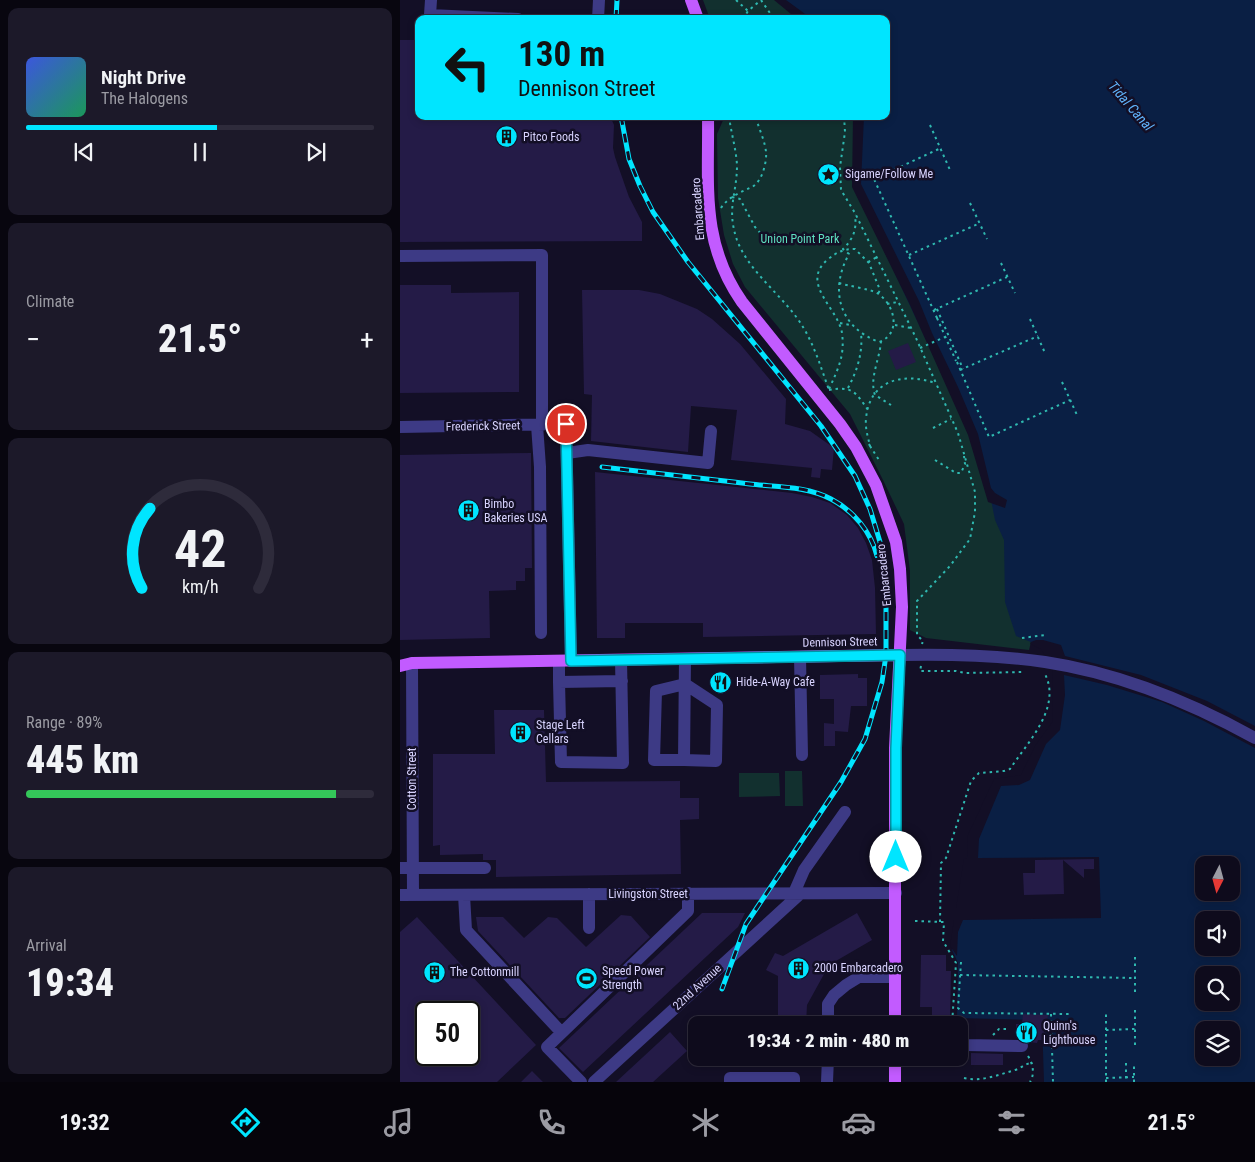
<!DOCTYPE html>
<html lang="en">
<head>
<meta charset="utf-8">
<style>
	:root { --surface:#0e0b1c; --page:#1c1929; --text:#f1f3f6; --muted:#9b9ba3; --line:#2e2b3b; --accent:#00e5ff }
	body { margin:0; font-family:"Roboto Condensed",sans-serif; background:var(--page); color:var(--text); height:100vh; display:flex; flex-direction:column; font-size:19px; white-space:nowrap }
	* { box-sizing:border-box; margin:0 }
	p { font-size:16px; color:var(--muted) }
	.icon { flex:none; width:28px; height:28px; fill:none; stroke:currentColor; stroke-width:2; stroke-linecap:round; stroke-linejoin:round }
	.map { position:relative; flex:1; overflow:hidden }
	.sheet { display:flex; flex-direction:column; gap:8px; padding:8px; background:#08060f; width:400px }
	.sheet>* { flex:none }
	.top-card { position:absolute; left:15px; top:15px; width:475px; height:105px; border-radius:10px; box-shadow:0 2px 8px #0003,0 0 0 1px var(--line); background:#00e5ff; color:#111; overflow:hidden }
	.needle { width:32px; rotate:186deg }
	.fabs { position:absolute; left:795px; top:856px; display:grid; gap:10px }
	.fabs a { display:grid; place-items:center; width:45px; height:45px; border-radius:10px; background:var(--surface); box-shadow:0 2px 8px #0003,0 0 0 1px var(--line); font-size:25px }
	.speed { position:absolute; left:15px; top:1001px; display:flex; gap:10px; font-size:25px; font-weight:700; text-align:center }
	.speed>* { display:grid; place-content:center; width:65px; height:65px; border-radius:50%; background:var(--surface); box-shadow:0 2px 8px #0003,0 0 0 1px var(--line); line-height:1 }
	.speed .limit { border:2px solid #111; border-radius:8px; background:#fff; color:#111 }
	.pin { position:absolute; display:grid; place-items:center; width:42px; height:42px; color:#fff; margin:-21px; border:2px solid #fff; border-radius:50%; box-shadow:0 1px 5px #0007 }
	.me { position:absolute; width:55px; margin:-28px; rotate:0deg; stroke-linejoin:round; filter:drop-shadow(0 0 4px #0008) }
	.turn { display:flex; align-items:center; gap:18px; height:105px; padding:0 20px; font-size:22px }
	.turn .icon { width:65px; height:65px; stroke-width:2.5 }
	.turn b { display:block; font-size:35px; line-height:42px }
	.big { font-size:38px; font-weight:800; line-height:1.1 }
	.sheet .tile { flex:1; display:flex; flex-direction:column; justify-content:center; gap:8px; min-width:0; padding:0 18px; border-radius:10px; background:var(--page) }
	.sheet .dial { align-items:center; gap:0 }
	.dial svg { height:130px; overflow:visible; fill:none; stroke:var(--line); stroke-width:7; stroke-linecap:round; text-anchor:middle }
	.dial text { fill:var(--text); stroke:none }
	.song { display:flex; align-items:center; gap:15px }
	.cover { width:60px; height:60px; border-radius:8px; background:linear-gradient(135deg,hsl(230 70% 55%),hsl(150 70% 35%)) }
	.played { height:5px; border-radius:2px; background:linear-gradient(90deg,var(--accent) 55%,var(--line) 55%) }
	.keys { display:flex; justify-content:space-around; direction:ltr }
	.heat { display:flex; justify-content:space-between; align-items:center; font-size:28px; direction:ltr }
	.charge { height:8px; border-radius:4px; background:linear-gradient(90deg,#34c759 89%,var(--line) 0) }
	.trip { position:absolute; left:288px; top:1016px; width:280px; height:50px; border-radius:10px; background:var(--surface); box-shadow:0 2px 8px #0003,0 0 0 1px var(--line); font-weight:800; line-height:50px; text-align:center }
	.tab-bar { display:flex; height:80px; justify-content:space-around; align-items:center; background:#06040b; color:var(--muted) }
	.tab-bar .icon { width:35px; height:35px }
	.tab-bar .active { color:var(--accent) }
	.tab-bar b { font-size:22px; color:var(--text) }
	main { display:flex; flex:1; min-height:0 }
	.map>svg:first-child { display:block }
</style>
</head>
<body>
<main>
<section class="sheet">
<div class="tile">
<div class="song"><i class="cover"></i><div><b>Night Drive</b><p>The Halogens</p></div></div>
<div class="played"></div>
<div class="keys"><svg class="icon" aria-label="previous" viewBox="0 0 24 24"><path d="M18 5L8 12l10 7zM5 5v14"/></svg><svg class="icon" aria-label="pause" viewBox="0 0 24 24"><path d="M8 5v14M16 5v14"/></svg><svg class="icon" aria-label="next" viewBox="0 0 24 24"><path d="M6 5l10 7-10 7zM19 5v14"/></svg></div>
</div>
<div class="tile"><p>Climate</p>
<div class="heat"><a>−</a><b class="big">21.5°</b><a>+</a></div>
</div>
<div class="tile dial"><svg viewBox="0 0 100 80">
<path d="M14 69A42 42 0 1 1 86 69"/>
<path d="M14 69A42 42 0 0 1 19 20" stroke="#00e5ff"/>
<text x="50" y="56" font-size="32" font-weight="700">42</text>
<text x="50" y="72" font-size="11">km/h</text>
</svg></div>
<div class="tile"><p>Range · 89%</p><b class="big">445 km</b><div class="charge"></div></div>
<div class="tile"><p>Arrival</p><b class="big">19:34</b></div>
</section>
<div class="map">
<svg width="855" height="1082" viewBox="0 0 855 1082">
	<rect width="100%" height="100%" fill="#130f26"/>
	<path fill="#12302f" d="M303,0H376L401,19H310Z
		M325,116H456L612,498L631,642L629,650L526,638L510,630V571L504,524L483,480L450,414L345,287L333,264L324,235L318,198L317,134Z
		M385,771H402L403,806H385Z
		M339,773H379L380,796L339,797Z"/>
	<path fill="#0a1f44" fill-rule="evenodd" d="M376,0H855V1082H644L642,1020L557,1018L558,963L552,950L571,836L596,781L622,777L656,722L655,670L643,647L616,636L605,602L604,540L595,520L590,495L570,434L454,186L456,116H486V19H401ZM804,865H831V892H804ZM804,920H831V948H804ZM804,975H831V1002H804ZM804,1030H831V1058H804Z"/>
	<path fill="#130f26" d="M374,0H386L412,19H397Z
		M453,116H464L461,184L519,301L532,333L558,387L578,434L591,488L595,493L607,500L605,508L588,502L568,435L510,305L452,187Z
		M636,640H643L661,645L665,656L741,675L807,701L855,726V748L804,721L762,702L707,685L664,675L665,695L660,730L646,744L630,780L619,785L601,786L579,839L578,858L699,857L701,918L563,920L558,932L557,956L550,946L554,920H556V908L564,859L567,858L568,835L594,779L621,775L635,746L653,721L652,670L641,649L630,644L631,642Z"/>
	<path fill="#241b47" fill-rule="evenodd" d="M0,40H19V116H210L214,125L213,148L215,157L229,197L242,222V241L0,242Z
		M0,285H51V293L119,292V392L0,393Z
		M182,290H239L260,294L297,309L312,319L340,344L386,399L385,424L410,431L434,448L432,470L421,469L420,478L411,477L412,468L331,460L337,410L291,406L288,452L191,441L192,395L184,394Z
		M508,343L516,362L496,370L488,351Z
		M131,453L132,568H125V581H116V590L89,591L90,638L0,640V455Z
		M195,472L392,493L412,497L430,503L447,515L458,528L466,543L472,560L475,588L476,634L303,637V623H225V638H197Z
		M458,674V678H467V706H451L448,732L435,731V746H424V723L434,724V699H420V675Z
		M314,680H328V690H314Z
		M94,710H144L146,782L280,781V798H299V819L280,820L281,874L96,877V860H83V854L40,855V845L33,846V754H95Z
		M694,859V869H684V878L663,860L664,894L624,895L623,873H635V860Z
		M302,913H345L338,927L183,1072L159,1048Z
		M457,913L472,940L429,965L407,1005L406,1025H378V976L366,970L375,953L383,956Z
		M221,915L231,916L250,937L165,1018H159L78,931L76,917H103L124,938L148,917L157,918L186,947Z
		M17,917L136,1045L97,1082H0V932ZM26,1012H69V1055H26Z
		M521,955H546V971H551L550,1024L532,1023V1007H520Z
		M623,1014L648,1015L644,1040H638L637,1043L629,1042L626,1039L616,1038V1024H622Z
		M270,1032L287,1051L253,1082H216Z
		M571,1053L603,1054V1065H571Z
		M132,1071L143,1082H121Z"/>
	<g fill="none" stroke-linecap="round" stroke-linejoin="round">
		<path stroke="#2fb8b0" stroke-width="2" stroke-dasharray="2.5 4" stroke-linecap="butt" d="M336,0L348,11
			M361,0L374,19
			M343,19L348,11L361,0
			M329,116C331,133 336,148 337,165C337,195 326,208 337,240C348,270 378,292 397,318C413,340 420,365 429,390
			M345,116L356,118L357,116
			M444,116L445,132L440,167L441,190L455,213L516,338L558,433L575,492V512L570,539L550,566L517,601V635L523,641L522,644
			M530,125L550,170
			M332,197L340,199L355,227L371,245
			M570,203L587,239
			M321,208C328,197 341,192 352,187C362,182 367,162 366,152C365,141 359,129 356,118
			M509,255L580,223
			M468,262L477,257
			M601,263L615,293
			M439,283C448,286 470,289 477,293C495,304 502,334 479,342C439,327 429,290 449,254L443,249C453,239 457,230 455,215
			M487,304L498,302
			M537,309L563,369
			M534,310L607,277
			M537,318L474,179L541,148
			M537,318L556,361
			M630,319L645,353
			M440,323L450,325
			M495,325L511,328
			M481,341C480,359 469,378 475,395L491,405
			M520,348L545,337
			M557,362L589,437L670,400
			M560,370L638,336
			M662,382L677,415
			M448,388C457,371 463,353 461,333
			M429,389C438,369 445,356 442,333C438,308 400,284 427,260C437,252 443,249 455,249L469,263L480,290L478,294
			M429,390C452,386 455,391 468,410
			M533,428L551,419
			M469,444L470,446C468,437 465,428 466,419C469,380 503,372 535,383
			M470,446L479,460
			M535,460L556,473H561L565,464L564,456
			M622,638L645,635
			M521,666L520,671H556L565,673L625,672
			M515,921L544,922L543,941L556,963L552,1025
			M540,922L541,863L546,858L571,781L579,773L604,771L610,769C627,743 662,708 645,674
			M561,962L558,1008L564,1013L672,1014
			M560,975L735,978
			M735,992V955
			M735,1010V1045
			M651,1014L653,1082
			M706,1030L735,1029
			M593,1035L599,1029H608
			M628,1056C633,1064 635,1074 630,1082
			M726,1063V1082
			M564,1078C581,1082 598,1075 615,1070C622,1068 625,1063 633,1063
			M706,1078L734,1077
			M706,1082V1011
			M734,1082V1063"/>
		<path stroke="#3d3a85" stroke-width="12" d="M31,0L30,15L118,19
			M198,19L199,0
			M0,256L142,255V425
			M137,425L140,467L141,633
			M0,427L166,424L171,661
			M167,453L188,450L308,463L311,431
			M500,655C549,654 597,655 645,662C719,673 790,702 855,738
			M400,657L402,755
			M221,660L223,763L161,762L159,682L222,681
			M159,661V682
			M12,663L13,895
			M284,760H254L256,691L285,684L317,705L316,761L284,760L285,659
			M0,868H85
			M394,893L404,870L445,812
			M189,894V928
			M0,895L496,893
			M64,895L66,930L161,1032
			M428,1025V1004L434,995L446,985L459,977H495
			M559,1043L566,1045L622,1046
			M181,1082L147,1047L288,911V893
			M194,1082L401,893
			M330,1082V1078H394V1082
			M427,1082L428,1058"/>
		<path stroke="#c25bff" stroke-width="12" d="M291,0L298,19
			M308,116C309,186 300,242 342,302L440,424L456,447L476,485L496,542L500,569L502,607L495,748V1025
			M0,666L12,663L500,655
			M495,1058V1082"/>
		<defs>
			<path id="rail" d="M216,19L217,0
				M221,116L229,159L240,186L253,212L288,262L421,426L455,476L470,509L480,542L486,575V655L482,682L465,739L441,782L346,924L322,989
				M202,467C252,473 301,478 350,484C376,487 407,486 431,499C454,511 471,532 477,556"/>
		</defs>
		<use href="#rail" stroke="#00e5ff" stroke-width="5"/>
		<use href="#rail" stroke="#130f26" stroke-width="3" stroke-dasharray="9" stroke-linecap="butt"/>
	</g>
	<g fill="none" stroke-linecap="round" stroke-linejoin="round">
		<defs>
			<path id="route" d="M166,424L171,661L500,655L496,748V857"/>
		</defs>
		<use href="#route" stroke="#0095a6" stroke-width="12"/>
		<use href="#route" stroke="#00e5ff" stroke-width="9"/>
	</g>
	<defs>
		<symbol id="building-disc" viewBox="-11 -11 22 22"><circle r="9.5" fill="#00e5ff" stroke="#130f26"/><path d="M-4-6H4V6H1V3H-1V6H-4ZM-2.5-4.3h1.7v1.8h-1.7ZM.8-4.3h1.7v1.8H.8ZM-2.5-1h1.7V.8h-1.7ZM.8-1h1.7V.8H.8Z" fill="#111"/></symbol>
		<symbol id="sight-disc" viewBox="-11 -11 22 22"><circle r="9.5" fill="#00e5ff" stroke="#130f26"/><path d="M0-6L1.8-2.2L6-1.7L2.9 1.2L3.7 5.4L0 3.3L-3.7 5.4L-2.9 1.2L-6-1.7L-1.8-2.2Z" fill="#111"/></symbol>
		<symbol id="restaurant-disc" viewBox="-11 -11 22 22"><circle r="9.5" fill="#00e5ff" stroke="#130f26"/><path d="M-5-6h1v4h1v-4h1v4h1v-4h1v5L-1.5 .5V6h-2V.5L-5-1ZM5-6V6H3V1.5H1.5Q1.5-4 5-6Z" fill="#111"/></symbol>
		<symbol id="stadium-disc" viewBox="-11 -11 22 22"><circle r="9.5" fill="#00e5ff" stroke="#130f26"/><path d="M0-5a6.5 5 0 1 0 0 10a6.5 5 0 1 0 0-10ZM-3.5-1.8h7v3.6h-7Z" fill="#111"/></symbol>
	</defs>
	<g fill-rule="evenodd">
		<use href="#building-disc" x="94" y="124" width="25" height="25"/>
		<use href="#sight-disc" x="416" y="162" width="25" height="25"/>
		<use href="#building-disc" x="56" y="498" width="25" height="25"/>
		<use href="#restaurant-disc" x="308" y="670" width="25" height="25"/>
		<use href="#building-disc" x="108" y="720" width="25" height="25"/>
		<use href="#building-disc" x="386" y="956" width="25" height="25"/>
		<use href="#building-disc" x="22" y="960" width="25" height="25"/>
		<use href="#stadium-disc" x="174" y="966" width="25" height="25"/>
		<use href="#restaurant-disc" x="614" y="1020" width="25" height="25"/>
	</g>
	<g text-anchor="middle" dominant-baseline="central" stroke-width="5" stroke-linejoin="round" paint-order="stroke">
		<g font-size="12" fill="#d9d4ff" stroke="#130f26" text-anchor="start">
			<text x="123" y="137">Pitco Foods</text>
			<text x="445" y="174">Sigame/Follow Me</text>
			<text x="84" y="504">Bimbo<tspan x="84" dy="14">Bakeries USA</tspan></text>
			<text x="336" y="682">Hide-A-Way Cafe</text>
			<text x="136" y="725">Stage Left<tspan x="136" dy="14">Cellars</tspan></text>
			<text x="414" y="968">2000 Embarcadero</text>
			<text x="202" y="971">Speed Power<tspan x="202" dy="14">Strength</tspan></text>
			<text x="50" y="972">The Cottonmill</text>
			<text x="643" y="1026">Quinn's<tspan x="643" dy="14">Lighthouse</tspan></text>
		</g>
		<g font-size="12" fill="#d9d4ff" stroke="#130f26">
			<text transform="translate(298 209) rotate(-94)">Embarcadero</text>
			<text transform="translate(83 426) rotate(-1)">Frederick Street</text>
			<text transform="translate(484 575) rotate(-96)">Embarcadero</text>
			<text transform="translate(440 642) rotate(-1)">Dennison Street</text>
			<text transform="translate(12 779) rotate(-90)">Cotton Street</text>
			<text x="248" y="894">Livingston Street</text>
			<text transform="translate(297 987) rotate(-43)">22nd Avenue</text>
		</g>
		<g font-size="12" fill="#5fe0c0" stroke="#130f26">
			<text x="400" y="239">Union Point Park</text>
		</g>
		<g font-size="14" font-style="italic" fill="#62b6ff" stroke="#130f26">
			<text transform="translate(731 106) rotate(49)">Tidal Canal</text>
		</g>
	</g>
</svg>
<div class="fabs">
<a><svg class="needle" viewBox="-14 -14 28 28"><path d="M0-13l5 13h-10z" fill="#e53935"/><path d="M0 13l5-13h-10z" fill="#9b9ba3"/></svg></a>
<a><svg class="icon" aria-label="sound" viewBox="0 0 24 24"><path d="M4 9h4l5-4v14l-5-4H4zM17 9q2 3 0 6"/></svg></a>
<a><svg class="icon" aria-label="search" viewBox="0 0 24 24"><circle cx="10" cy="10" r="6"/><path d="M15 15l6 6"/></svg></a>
<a><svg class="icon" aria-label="layers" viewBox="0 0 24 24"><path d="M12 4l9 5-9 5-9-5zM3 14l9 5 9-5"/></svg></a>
</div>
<div class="speed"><div class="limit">50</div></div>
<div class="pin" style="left:166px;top:424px;background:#d93025"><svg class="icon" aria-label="arrive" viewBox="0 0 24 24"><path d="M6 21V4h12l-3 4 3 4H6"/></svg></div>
<svg class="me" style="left:496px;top:857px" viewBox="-20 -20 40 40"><circle r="19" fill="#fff"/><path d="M0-13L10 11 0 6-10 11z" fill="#00e5ff"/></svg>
<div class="trip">19:34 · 2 min · 480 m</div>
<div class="top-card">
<div class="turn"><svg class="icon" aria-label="left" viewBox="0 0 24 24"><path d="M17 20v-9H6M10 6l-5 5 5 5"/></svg><div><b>130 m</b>Dennison Street</div></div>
</div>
</div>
</main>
<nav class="tab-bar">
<b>19:32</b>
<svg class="icon active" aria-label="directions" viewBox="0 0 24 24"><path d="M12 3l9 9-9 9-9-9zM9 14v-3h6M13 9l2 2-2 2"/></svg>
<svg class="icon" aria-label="music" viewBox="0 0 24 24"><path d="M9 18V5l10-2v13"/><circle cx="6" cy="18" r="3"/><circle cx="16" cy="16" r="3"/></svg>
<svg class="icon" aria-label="phone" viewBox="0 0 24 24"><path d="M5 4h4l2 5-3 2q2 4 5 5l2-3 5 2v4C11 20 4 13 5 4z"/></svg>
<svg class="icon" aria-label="climate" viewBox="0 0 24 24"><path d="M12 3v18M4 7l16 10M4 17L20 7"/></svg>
<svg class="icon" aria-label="car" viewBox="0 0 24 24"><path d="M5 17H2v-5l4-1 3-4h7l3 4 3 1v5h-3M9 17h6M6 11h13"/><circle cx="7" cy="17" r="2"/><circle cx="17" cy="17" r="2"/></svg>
<svg class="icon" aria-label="filters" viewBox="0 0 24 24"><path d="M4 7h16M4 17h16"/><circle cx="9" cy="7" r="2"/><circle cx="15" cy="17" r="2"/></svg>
<b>21.5°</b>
</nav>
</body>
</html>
